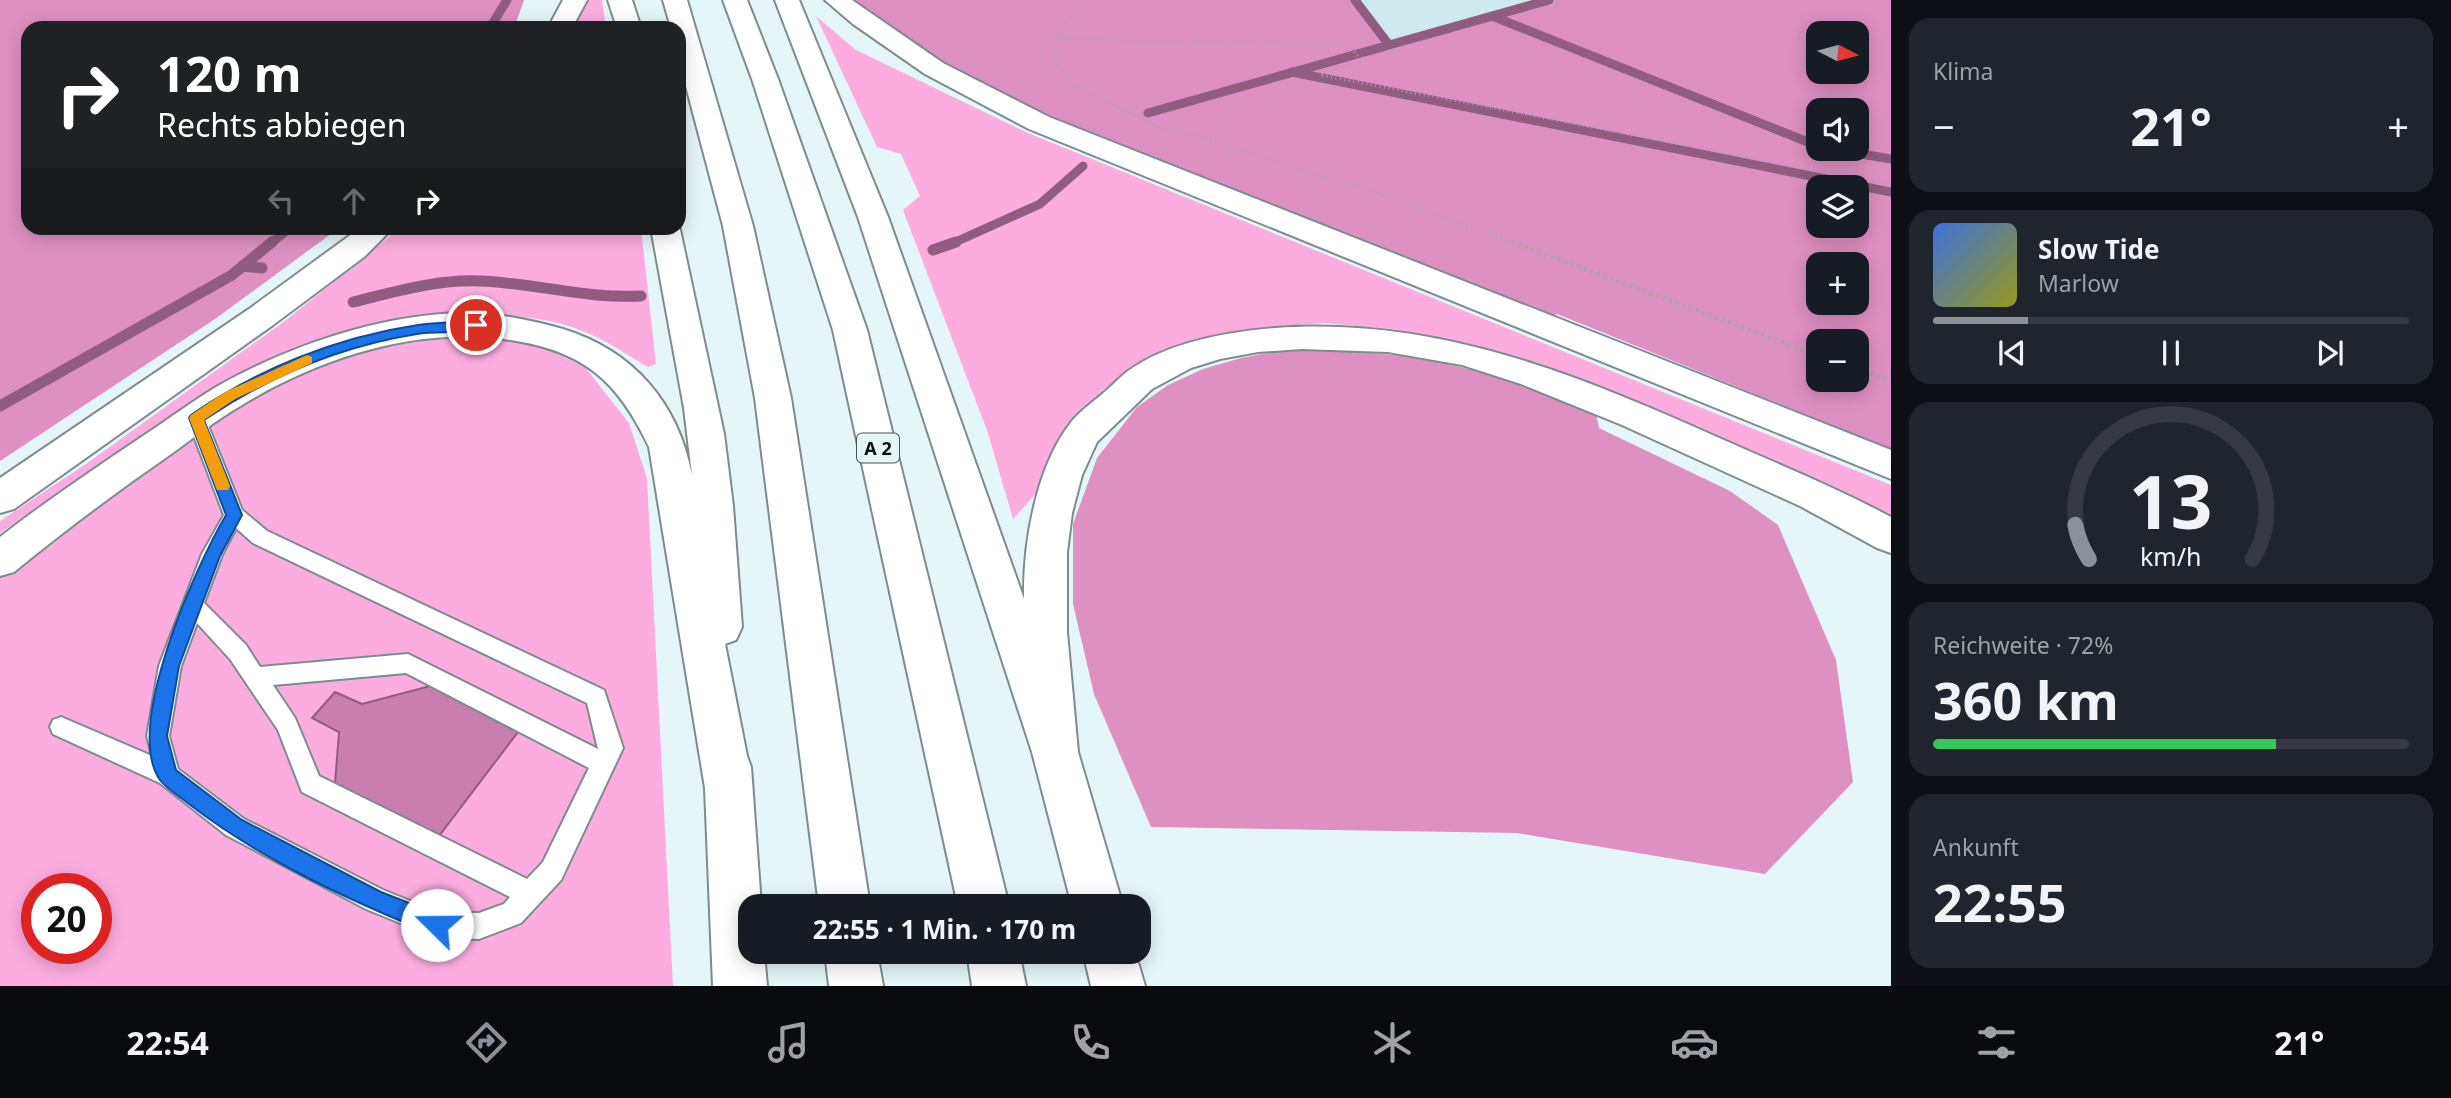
<!DOCTYPE html>
<html lang="de">
<head>
<meta charset="utf-8">
<style>
	:root { --surface:#171b24; --page:#20242c; --text:#f1f3f6; --muted:#9ea1a6; --line:#363941; --accent:#8c9099 }
	body { margin:0; font-family:"Noto Sans",sans-serif; background:var(--page); color:var(--text); height:100vh; display:flex; flex-direction:column; font-size:26px; white-space:nowrap }
	* { box-sizing:border-box; margin:0 }
	p { font-size:23px; color:var(--muted) }
	.icon { flex:none; width:38px; height:38px; fill:none; stroke:currentColor; stroke-width:2; stroke-linecap:round; stroke-linejoin:round }
	.map { position:relative; flex:1; overflow:hidden }
	.details { display:flex; flex-direction:column; gap:18px; padding:18px; background:#0d0f14; width:560px }
	.details>* { flex:none }
	.guide { position:absolute; left:21px; top:21px; width:665px; height:214px; border-radius:21px; box-shadow:0 4px 18px #0003; background:#202124; color:#fff; overflow:hidden }
	.needle { width:46px; rotate:96deg }
	.controls { position:absolute; left:1806px; top:21px; display:grid; gap:14px }
	.controls a { display:grid; place-items:center; width:63px; height:63px; border-radius:14px; background:var(--surface); box-shadow:0 4px 18px #0003; font-size:35px }
	.speed { position:absolute; left:21px; top:873px; display:flex; gap:14px; font-size:35px; font-weight:700; text-align:center }
	.speed>* { display:grid; place-content:center; width:91px; height:91px; border-radius:50%; background:var(--surface); box-shadow:0 4px 18px #0003; line-height:1 }
	.speed .limit { border:10px solid #d22; background:#fff; color:#111 }
	.pin { position:absolute; display:grid; place-items:center; width:60px; height:60px; color:#fff; margin:-30px; border:4px solid #fff; border-radius:50%; box-shadow:0 2px 7px #0007 }
	.me { position:absolute; width:77px; margin:-38px; rotate:292deg; stroke-linejoin:round; filter:drop-shadow(0 0 5px #0008) }
	.turn { display:flex; align-items:center; gap:24px; height:147px; padding:0 21px; font-size:32px }
	.turn .icon { width:91px; height:91px; stroke-width:2.5 }
	.turn b { display:block; font-size:49px; line-height:60px }
	.lanes { display:flex; align-items:center; height:66px; padding:0 21px; background:#0003; justify-content:center; gap:35px; direction:ltr }
	.lanes .off { opacity:.35 }
	.big { font-size:52px; font-weight:700; line-height:1.1 }
	.details .card { flex:1; display:flex; flex-direction:column; justify-content:center; gap:10px; min-width:0; padding:0 24px; border-radius:21px; background:var(--page) }
	.details .dial { align-items:center; gap:0 }
	.dial svg { height:182px; overflow:visible; fill:none; stroke:var(--line); stroke-width:7; stroke-linecap:round; text-anchor:middle }
	.dial text { fill:var(--text); stroke:none }
	.song { display:flex; align-items:center; gap:21px }
	.cover { width:84px; height:84px; border-radius:10px; background:linear-gradient(135deg,hsl(220 70% 55%),hsl(60 70% 35%)) }
	.played { height:7px; border-radius:4px; background:linear-gradient(90deg,var(--accent) 20%,var(--line) 20%) }
	.keys { display:flex; justify-content:space-around; direction:ltr }
	.heat { display:flex; justify-content:space-between; align-items:center; font-size:38px; direction:ltr }
	.charge { height:10px; border-radius:5px; background:linear-gradient(90deg,#34c759 72%,var(--line) 0) }
	.trip { position:absolute; left:738px; top:894px; width:413px; height:70px; border-radius:21px; background:var(--surface); box-shadow:0 4px 18px #0003; font-weight:700; line-height:70px; text-align:center }
	.dock { display:flex; height:112px; justify-content:space-around; align-items:center; background:#090b0e; color:var(--muted) }
	.dock .icon { width:49px; height:49px }
	.dock .active { color:var(--accent) }
	.dock b { font-size:32px; color:var(--text) }
	main { display:flex; flex:1; min-height:0 }
	.map>svg:first-child { display:block }
</style>
</head>
<body>
<main>
<div class="map">
<svg width="1891" height="986" viewBox="0 0 1891 986">
	<rect width="100%" height="100%" fill="#e5f6f8"/>
	<path fill="#cfeaec" d="M1351,0H1555L1389,50Z"/>
	<path fill="#fcacdf" fill-rule="evenodd" d="M588,0H602L606,28H574Z
		M816,16L856,50L1028,133L1891,485V521L1755,452L1539,363L1393,329L1323,323L1241,330L1179,348L1135,369L1104,389L1071,423L1041,488L1013,519L988,433L903,210L920,196L901,154L877,147Z
		M400,228H641L656,364L648,367C629,356 610,343 590,334C553,317 506,314 465,313L167,420L0,533V521L86,464L285,321Z
		M457,337L514,341L552,351L585,367L629,423L647,478L673,986H0V576C56,532 113,490 173,450C211,424 250,397 292,377C344,353 400,342 457,337ZM37,889H96V948H37Z"/>
	<path fill="#de90c2" fill-rule="evenodd" d="M0,0H524L514,28H28V228H339L215,319L0,461Z
		M850,0H1351L1389,50L1555,0H1891V449L1557,314L1552,317L1083,132L985,88L905,42ZM1818,33H1857V72H1818ZM1818,110H1857V149H1818ZM1818,187H1857V226H1818ZM1818,264H1857V303H1818ZM1818,341H1857V380H1818Z
		M1282,350C1332,350 1382,351 1432,361C1488,371 1542,394 1596,414L1599,428L1730,491L1778,525L1836,660L1853,782L1765,874L1517,833L1151,827L1094,694L1073,604V524L1097,458L1137,407L1168,385L1203,369L1241,358Z"/>
	<path fill="#ca7eaf" stroke="#905c7f" stroke-width="2" d="M430,686L518,732L439,836L335,784L339,732L312,718L335,692L362,704Z"/>
	<g fill="none" stroke-linecap="round" stroke-linejoin="round">
		<path stroke="#905c7f" stroke-width="9" d="M1355,0L1389,45
			M1492,16L1818,146
			M490,28L507,0
			M1292,72L1891,192
			M1148,113L1549,0
			M1832,149L1891,159
			M270,244L290,228
			M951,244L1040,204L1083,166"/>
		<path stroke="#905c7f" stroke-width="11" d="M933,250L956,242
			M242,266L262,268
			M353,302C394,292 438,279 480,281C535,283 586,299 641,296
			M0,406L232,275L272,242"/>
		<defs>
			<path id="lane" d="M196,411L202,413L205,418L242,510L267,531L604,690L623,748L561,880L521,923L479,939L437,938L366,909L226,835L160,783L53,734L50,727L53,720L61,717L152,756L147,736L159,666L202,554L224,515L187,418L190,413ZM236,528L253,543L587,703L598,749L408,654L260,667L246,645L204,603L222,555ZM197,623L230,659L278,730L302,792L510,897L504,904L479,913L437,912L383,890L244,819L178,769L169,736L181,666ZM406,673L589,768L543,862L527,879L319,776L295,718L273,685Z"/>
			<path id="highway" d="M563,0H587L572,28H548Z
				M608,0H632L641,28H617Z
				M663,0H687L753,226L791,398L870,906H819L755,398L723,226L679,60V28H671Z
				M723,0H747L778,79L867,330L1009,906H958L833,330L752,79Z
				M775,0H799L888,217L1024,599C1023,543 1036,466 1072,421C1082,409 1096,400 1108,389C1115,383 1120,377 1128,371C1168,342 1227,332 1275,328C1438,316 1581,376 1726,441C1780,465 1835,487 1887,515L1891,517V553L1877,548L1800,506L1622,425L1521,384L1462,365L1388,352L1302,349L1258,352L1220,359L1191,368L1152,389L1097,442L1082,475L1072,513L1067,552V632L1078,752L1123,906H1072L1032,752L858,217Z
				M825,0H852L943,63L1049,117L1891,450V479L1029,129L925,74L853,24Z
				M679,225L724,434L733,506L742,627L736,640L725,644L747,756L751,767L761,906H751V952H764L767,986H713L705,788L649,447C618,381 584,351 510,340C418,326 321,357 242,405C216,420 192,439 167,457C115,493 64,531 14,572L0,576V537C46,501 94,469 143,436C168,420 192,401 218,386C289,346 376,316 459,313C493,312 531,320 563,329C634,351 678,403 692,475L684,408L651,228H679Z
				M360,228H393L364,257L273,325L14,509L0,513V478L249,309Z
				M825,952H877L883,986H829Z
				M967,952H1019L1026,986H972Z
				M1083,952H1135L1145,986H1091Z"/>
		</defs>
		<use href="#lane" stroke="#7d8c8e" stroke-width="4"/>
		<use href="#highway" stroke="#7d8c8e" stroke-width="4"/>
		<path stroke="#9eabac" stroke-width="2.5" stroke-dasharray="1 3.5" stroke-linecap="butt" d="M1080,0L1054,43L1056,64L1072,85L1159,127L1197,136L1380,194L1517,244
			M1057,37L1129,41L1347,43L1362,61L1320,75L1891,185"/>
		<path stroke="#9eabac" stroke-width="4.5" stroke-dasharray="2 5" stroke-linecap="butt" d="M1512,242L1818,355
			M1857,369L1891,381"/>
		<use href="#lane" fill="#fff" fill-rule="evenodd"/>
		<use href="#highway" fill="#fff" fill-rule="evenodd"/>
	</g>
	<path fill="#1a73e8" stroke="#114b97" stroke-width="2" d="M476,321L481,322V329C461,334 438,331 417,334C341,346 268,377 204,420L242,515L220,556L179,666L167,736L176,770L242,820L381,892L445,917L448,925L445,933L437,936C351,901 263,861 189,804C180,797 167,789 160,780C123,727 196,566 226,515L189,418L191,415C258,369 337,337 418,325C437,322 457,322 476,321Z"/>
	<path fill="#f59e0b" d="M307,355L312,357V363L235,399L204,420L230,486L228,490H217L189,418L191,415L225,392Z"/>
	<g text-anchor="middle" dominant-baseline="central" stroke-width="5" stroke-linejoin="round" paint-order="stroke">
		<rect fill="#e5f6f8" stroke="#4a5454" stroke-width="2" x="857" y="433.5" width="42" height="29" rx="5"/>
		<g font-size="18" font-weight="bold" fill="#080e0e">
			<text x="878" y="448">A 2</text>
		</g>
	</g>
</svg>
<div class="controls">
<a><svg class="needle" viewBox="-14 -14 28 28"><path d="M0-13l5 13h-10z" fill="#e53935"/><path d="M0 13l5-13h-10z" fill="#9ea1a6"/></svg></a>
<a><svg class="icon" aria-label="sound" viewBox="0 0 24 24"><path d="M4 9h4l5-4v14l-5-4H4zM17 9q2 3 0 6"/></svg></a>
<a><svg class="icon" aria-label="layers" viewBox="0 0 24 24"><path d="M12 4l9 5-9 5-9-5zM3 14l9 5 9-5"/></svg></a>
<a>+</a>
<a>−</a>
</div>
<div class="speed"><div class="limit">20</div></div>
<div class="pin" style="left:476px;top:325px;background:#d93025"><svg class="icon" aria-label="arrive" viewBox="0 0 24 24"><path d="M6 21V4h12l-3 4 3 4H6"/></svg></div>
<svg class="me" style="left:437px;top:925px" viewBox="-20 -20 40 40"><circle r="19" fill="#fff"/><path d="M0-13L10 11 0 6-10 11z" fill="#1a73e8"/></svg>
<div class="trip">22:55 · 1 Min. · 170 m</div>
<div class="guide">
<div class="turn"><svg class="icon" aria-label="right" viewBox="0 0 24 24"><path d="M7 20v-9h11M14 6l5 5-5 5"/></svg><div><b>120 m</b>Rechts abbiegen</div></div>
<div class="lanes"><svg class="icon off" aria-label="left" viewBox="0 0 24 24"><path d="M17 20v-9H6M10 6l-5 5 5 5"/></svg><svg class="icon off" aria-label="ahead" viewBox="0 0 24 24"><path d="M12 20V5M6 11l6-6 6 6"/></svg><svg class="icon" aria-label="right" viewBox="0 0 24 24"><path d="M7 20v-9h11M14 6l5 5-5 5"/></svg></div>
</div>
</div>
<section class="details">
<div class="card"><p>Klima</p>
<div class="heat"><a>−</a><b class="big">21°</b><a>+</a></div>
</div>
<div class="card">
<div class="song"><i class="cover"></i><div><b>Slow Tide</b><p>Marlow</p></div></div>
<div class="played"></div>
<div class="keys"><svg class="icon" aria-label="previous" viewBox="0 0 24 24"><path d="M18 5L8 12l10 7zM5 5v14"/></svg><svg class="icon" aria-label="pause" viewBox="0 0 24 24"><path d="M8 5v14M16 5v14"/></svg><svg class="icon" aria-label="next" viewBox="0 0 24 24"><path d="M6 5l10 7-10 7zM19 5v14"/></svg></div>
</div>
<div class="card dial"><svg viewBox="0 0 100 80">
<path d="M14 69A42 42 0 1 1 86 69"/>
<path d="M14 69A42 42 0 0 1 8 54" stroke="#8c9099"/>
<text x="50" y="56" font-size="32" font-weight="700">13</text>
<text x="50" y="72" font-size="11">km/h</text>
</svg></div>
<div class="card"><p>Reichweite · 72%</p><b class="big">360 km</b><div class="charge"></div></div>
<div class="card"><p>Ankunft</p><b class="big">22:55</b></div>
</section>
</main>
<nav class="dock">
<b>22:54</b>
<svg class="icon active" aria-label="directions" viewBox="0 0 24 24"><path d="M12 3l9 9-9 9-9-9zM9 14v-3h6M13 9l2 2-2 2"/></svg>
<svg class="icon" aria-label="music" viewBox="0 0 24 24"><path d="M9 18V5l10-2v13"/><circle cx="6" cy="18" r="3"/><circle cx="16" cy="16" r="3"/></svg>
<svg class="icon" aria-label="phone" viewBox="0 0 24 24"><path d="M5 4h4l2 5-3 2q2 4 5 5l2-3 5 2v4C11 20 4 13 5 4z"/></svg>
<svg class="icon" aria-label="climate" viewBox="0 0 24 24"><path d="M12 3v18M4 7l16 10M4 17L20 7"/></svg>
<svg class="icon" aria-label="car" viewBox="0 0 24 24"><path d="M5 17H2v-5l4-1 3-4h7l3 4 3 1v5h-3M9 17h6M6 11h13"/><circle cx="7" cy="17" r="2"/><circle cx="17" cy="17" r="2"/></svg>
<svg class="icon" aria-label="filters" viewBox="0 0 24 24"><path d="M4 7h16M4 17h16"/><circle cx="9" cy="7" r="2"/><circle cx="15" cy="17" r="2"/></svg>
<b>21°</b>
</nav>
</body>
</html>
